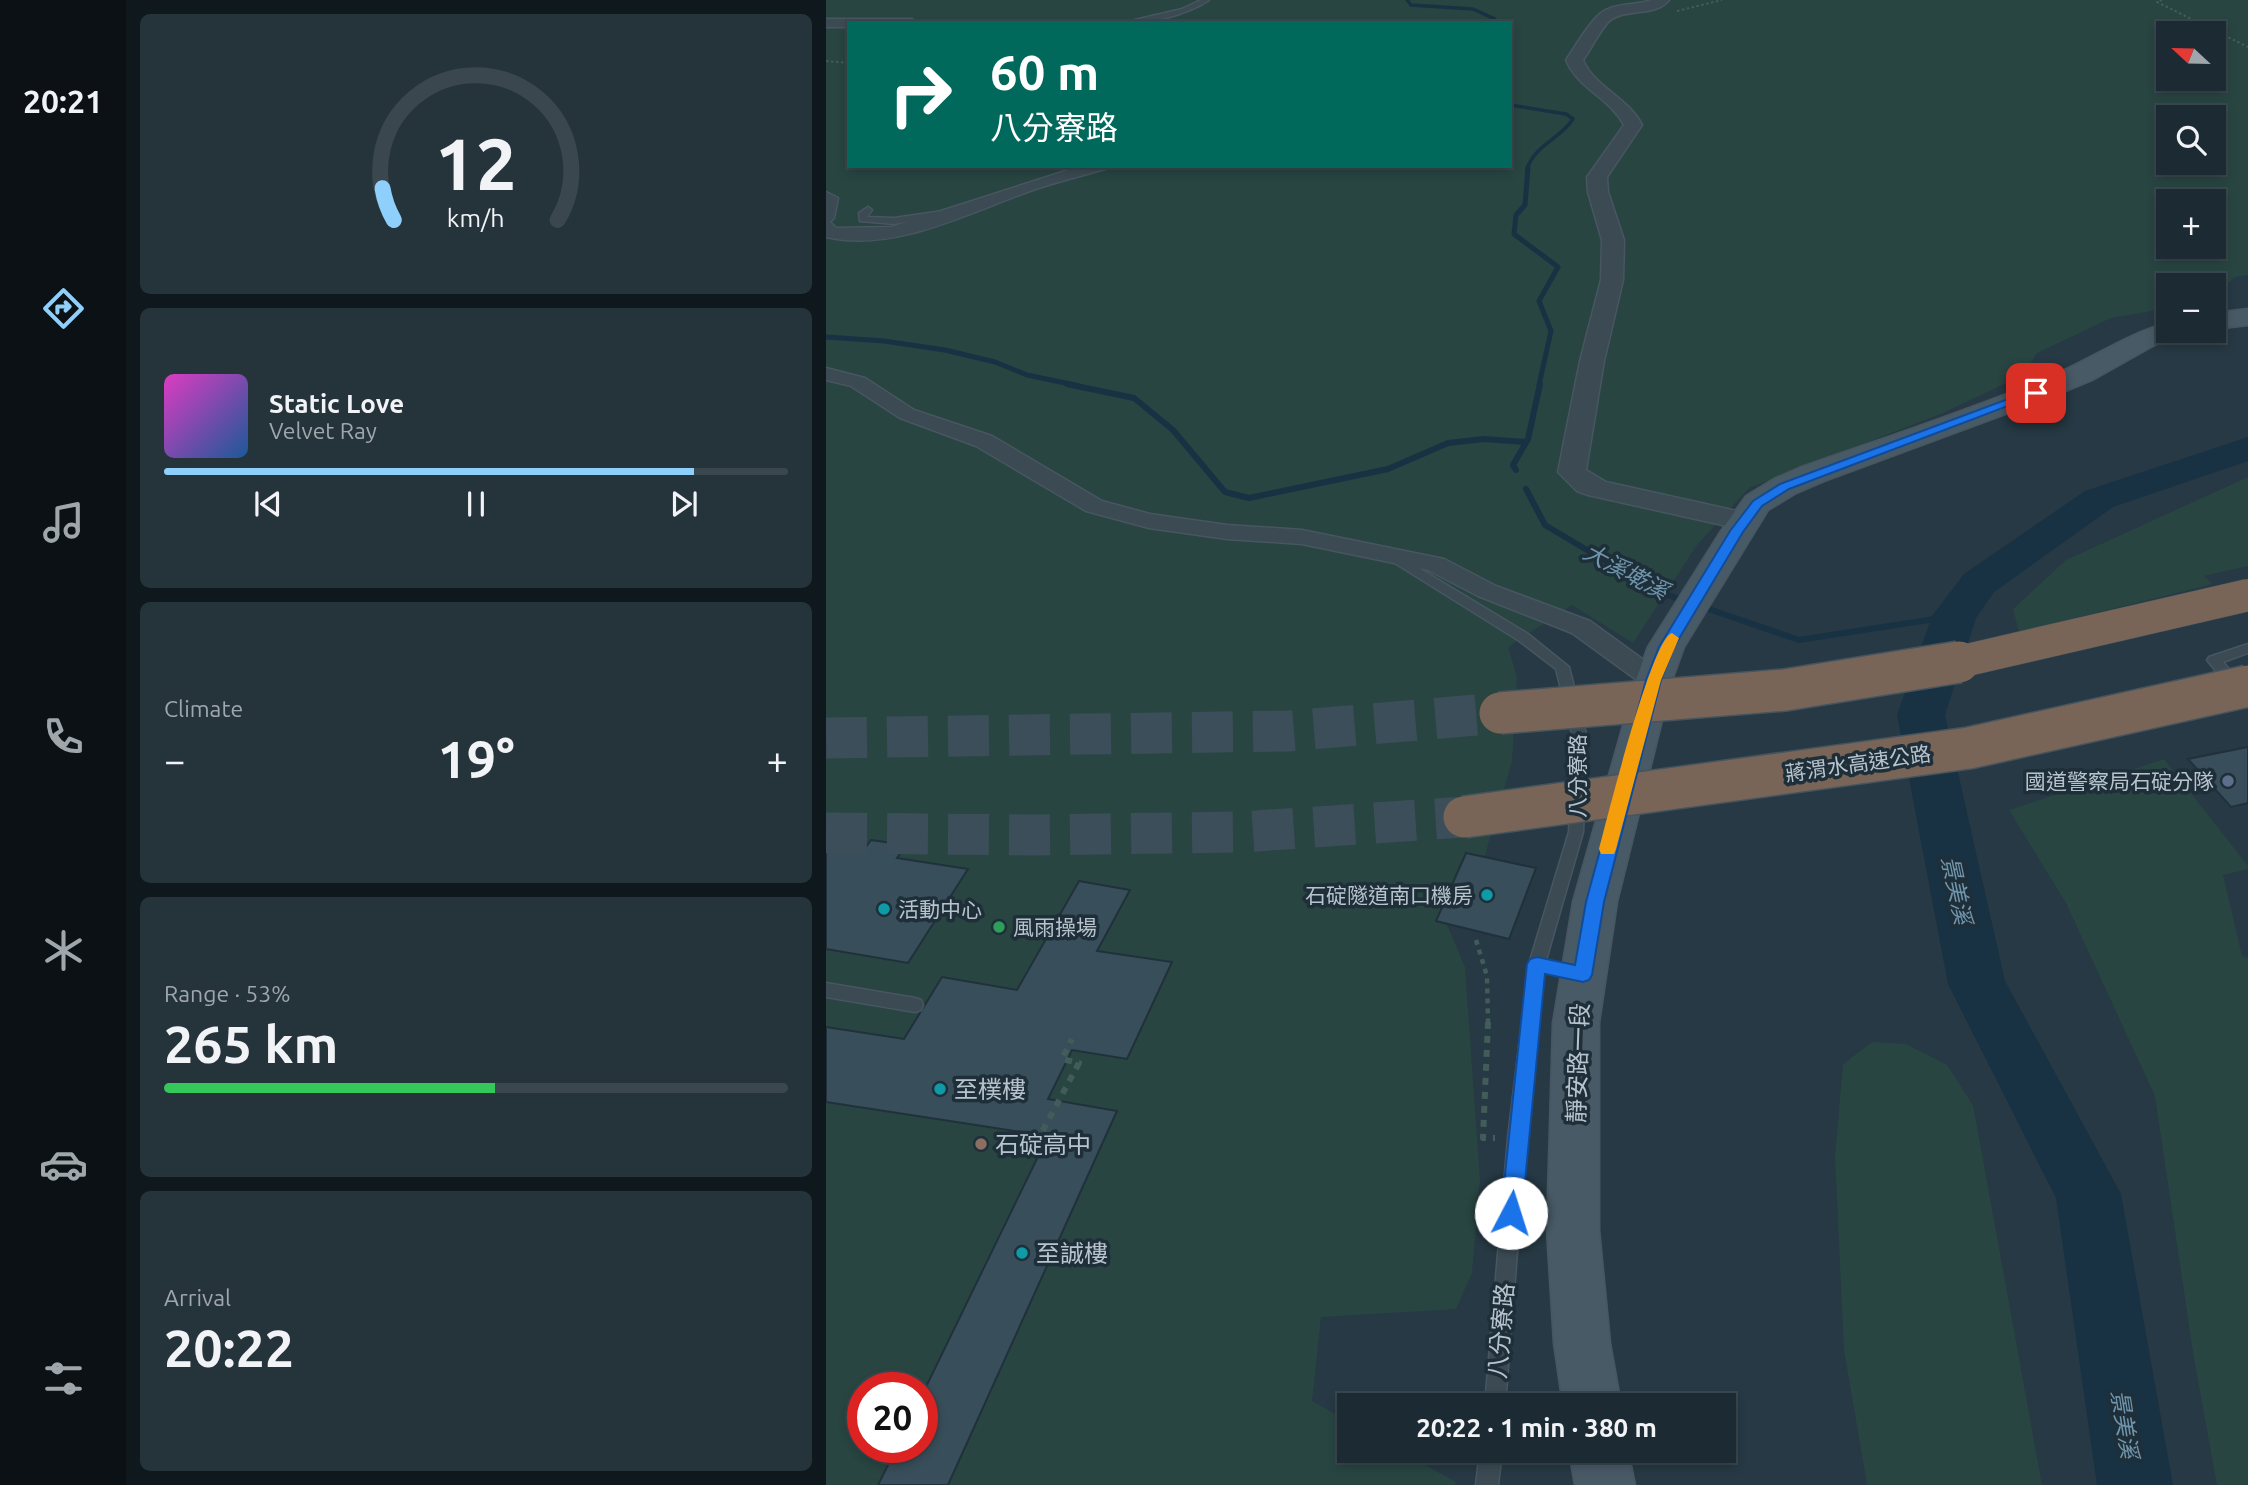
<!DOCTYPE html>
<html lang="en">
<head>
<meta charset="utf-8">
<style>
	:root { --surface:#1c2b33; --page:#25333b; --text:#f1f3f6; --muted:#a0a7ac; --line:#3a474e; --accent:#8ecffb }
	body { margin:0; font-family:Ubuntu,"Noto Sans TC",sans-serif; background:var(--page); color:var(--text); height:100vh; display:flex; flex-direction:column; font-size:26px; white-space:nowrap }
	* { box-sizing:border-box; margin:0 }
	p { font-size:23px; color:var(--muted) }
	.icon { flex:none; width:38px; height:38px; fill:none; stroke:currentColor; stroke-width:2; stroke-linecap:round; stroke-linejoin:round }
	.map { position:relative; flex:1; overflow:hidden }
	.sheet { display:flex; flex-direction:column; gap:14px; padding:14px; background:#0f181c; width:700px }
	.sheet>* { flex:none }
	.hud { position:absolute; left:21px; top:21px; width:665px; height:147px; border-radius:0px; box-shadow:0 4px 10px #0003,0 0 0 2px var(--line); background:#00695c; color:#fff; overflow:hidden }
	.needle { width:46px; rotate:292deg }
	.tools { position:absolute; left:1330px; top:21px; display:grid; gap:14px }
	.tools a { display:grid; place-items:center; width:70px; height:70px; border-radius:0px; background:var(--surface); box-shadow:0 4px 10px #0003,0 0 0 2px var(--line); font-size:35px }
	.speed { position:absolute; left:21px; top:1372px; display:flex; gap:14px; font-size:35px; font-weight:700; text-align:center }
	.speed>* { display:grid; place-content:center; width:91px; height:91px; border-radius:50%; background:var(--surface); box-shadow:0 4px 10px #0003,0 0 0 2px var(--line); line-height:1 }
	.speed .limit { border:10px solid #d22; background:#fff; color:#111 }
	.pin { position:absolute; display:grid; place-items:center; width:60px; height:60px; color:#fff; margin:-30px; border-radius:14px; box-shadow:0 4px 10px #0006 }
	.me { position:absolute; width:77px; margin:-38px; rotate:5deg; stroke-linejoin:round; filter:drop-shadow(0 0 5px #0008) }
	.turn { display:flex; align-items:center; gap:24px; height:147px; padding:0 28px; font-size:32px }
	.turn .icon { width:91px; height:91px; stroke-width:2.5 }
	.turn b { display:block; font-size:49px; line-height:60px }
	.big { font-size:52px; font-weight:700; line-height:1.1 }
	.sheet .widget { flex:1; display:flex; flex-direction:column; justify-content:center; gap:10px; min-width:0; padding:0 24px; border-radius:10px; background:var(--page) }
	.sheet .dial { align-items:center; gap:0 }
	.dial svg { height:182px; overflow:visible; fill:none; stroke:var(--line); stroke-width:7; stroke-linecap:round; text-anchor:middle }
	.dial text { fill:var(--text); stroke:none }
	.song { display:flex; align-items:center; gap:21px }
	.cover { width:84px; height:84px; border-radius:10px; background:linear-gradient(135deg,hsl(310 70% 55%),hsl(210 70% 35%)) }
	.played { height:7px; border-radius:4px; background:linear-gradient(90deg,var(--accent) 85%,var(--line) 85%) }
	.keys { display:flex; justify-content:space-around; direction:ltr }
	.heat { display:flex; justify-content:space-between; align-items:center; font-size:38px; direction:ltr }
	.charge { height:10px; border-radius:5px; background:linear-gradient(90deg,#34c759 53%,var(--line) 0) }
	.trip { position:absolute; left:511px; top:1393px; width:399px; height:70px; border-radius:0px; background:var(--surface); box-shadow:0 4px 10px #0003,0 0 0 2px var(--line); font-weight:700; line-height:70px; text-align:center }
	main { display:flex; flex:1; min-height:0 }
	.tabs { display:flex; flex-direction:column; width:126px; justify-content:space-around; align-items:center; background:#0b1114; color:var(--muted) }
	.tabs .icon { width:49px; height:49px }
	.tabs .selected { color:var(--accent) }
	.tabs b { font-size:32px; color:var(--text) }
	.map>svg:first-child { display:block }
</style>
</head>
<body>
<main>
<nav class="tabs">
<b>20:21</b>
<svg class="icon selected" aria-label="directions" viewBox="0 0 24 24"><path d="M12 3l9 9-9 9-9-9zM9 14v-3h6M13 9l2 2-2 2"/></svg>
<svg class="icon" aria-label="music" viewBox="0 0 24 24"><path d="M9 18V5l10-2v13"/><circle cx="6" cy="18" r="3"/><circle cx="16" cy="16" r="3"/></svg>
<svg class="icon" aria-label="phone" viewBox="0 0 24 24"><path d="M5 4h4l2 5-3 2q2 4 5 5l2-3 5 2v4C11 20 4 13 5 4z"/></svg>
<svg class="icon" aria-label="climate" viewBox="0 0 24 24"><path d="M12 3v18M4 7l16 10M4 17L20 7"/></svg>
<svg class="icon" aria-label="car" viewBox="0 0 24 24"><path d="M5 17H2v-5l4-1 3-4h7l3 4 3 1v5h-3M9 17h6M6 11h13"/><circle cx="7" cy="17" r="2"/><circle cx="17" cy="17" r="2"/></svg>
<svg class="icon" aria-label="filters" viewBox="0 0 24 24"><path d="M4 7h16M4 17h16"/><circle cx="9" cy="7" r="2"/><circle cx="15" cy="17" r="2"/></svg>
</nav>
<section class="sheet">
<div class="widget dial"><svg viewBox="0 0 100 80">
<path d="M14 69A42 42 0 1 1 86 69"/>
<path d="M14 69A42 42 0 0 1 9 55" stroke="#8ecffb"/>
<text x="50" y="56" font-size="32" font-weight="700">12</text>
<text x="50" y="72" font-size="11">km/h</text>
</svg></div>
<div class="widget">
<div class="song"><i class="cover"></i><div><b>Static Love</b><p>Velvet Ray</p></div></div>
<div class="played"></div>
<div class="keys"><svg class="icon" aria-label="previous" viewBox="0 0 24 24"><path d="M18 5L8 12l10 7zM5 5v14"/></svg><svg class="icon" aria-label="pause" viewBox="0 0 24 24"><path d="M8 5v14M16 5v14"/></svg><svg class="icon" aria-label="next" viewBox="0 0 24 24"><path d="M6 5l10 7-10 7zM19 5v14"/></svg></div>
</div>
<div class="widget"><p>Climate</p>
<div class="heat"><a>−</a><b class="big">19°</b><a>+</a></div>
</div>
<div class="widget"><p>Range · 53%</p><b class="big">265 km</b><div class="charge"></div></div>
<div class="widget"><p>Arrival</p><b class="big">20:22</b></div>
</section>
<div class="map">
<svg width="1422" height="1485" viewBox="0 0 1422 1485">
	<rect width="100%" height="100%" fill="#263944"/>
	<path fill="#284542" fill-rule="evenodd" d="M0,0H1422V275L1409,277L1388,295V285H1342V308L1285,318L1211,353L1197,375L1117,413L923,488L871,545L807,643L746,605L682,647L691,677L686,761L655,869L618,918L639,967L654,1181L646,1273L630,1309L495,1317L486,1401L523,1422V1451H574L630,1482L629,1485H0ZM23,23H684V166H23ZM1342,33H1388V79H1342ZM1342,117H1388V163H1342ZM1342,201H1388V247H1342ZM37,1388H96V1447H37Z
		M1422,477V566L1378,576L1387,584L1193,632L1187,609L1240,560Z
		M1338,759L1422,866V869L1397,875L1416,956L1422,958V1485H1391L1368,1359L1329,1096L1240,903L1183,810Z
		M1046,1042L1080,1044L1121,1065L1147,1105L1216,1485H1041L1018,1350L1009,1157L1017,1064Z"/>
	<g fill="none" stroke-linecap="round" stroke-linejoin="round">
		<path stroke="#183243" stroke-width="3.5" d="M581,0L585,5L647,9L669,19L670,23
			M684,105L740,114L747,119C734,139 709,145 701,169"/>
		<path stroke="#183243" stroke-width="5" d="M702,167L699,205L690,215L688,234L732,267L713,301L725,331L713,385
			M0,337L58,341L119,350L169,362L201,375L249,385"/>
		<path stroke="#183243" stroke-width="6" d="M241,384L308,398L347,430L399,492L423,498L562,469L622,443L658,439L700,442
			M690,470L687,465L702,439L714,384
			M700,489L719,525L828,590L862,602
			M874,606L973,640L1128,616"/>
		<path fill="#183243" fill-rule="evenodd" d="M1422,437V461L1287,507L1168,592L1150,618L1119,715L1179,981L1295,1194L1347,1485H1271L1230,1198L1122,984L1071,715L1106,616L1138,574L1259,491Z"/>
	</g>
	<path fill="#384e5a" stroke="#21313b" stroke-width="2" d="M1422,747V803L1405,807L1362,759Z
		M45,840L80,845L71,858L142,869L82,963L0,949V854L6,846L37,851Z
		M640,853L710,868L683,939L610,921Z
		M253,881L304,890L271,951L346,962L301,1059L246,1050L222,1099L291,1111L122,1485H52L71,1447H96V1395L222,1136L0,1102V1027L78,1039L116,977L191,990Z"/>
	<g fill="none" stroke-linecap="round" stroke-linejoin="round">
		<path stroke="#3c4e59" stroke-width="41" stroke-dasharray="41 20" stroke-linecap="butt" d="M0,738L463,731L674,713
			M0,833L206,835L415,832L638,817"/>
		<defs>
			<path id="service" d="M375,0H383C359,16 325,23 296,23L356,9Z
				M42,207L46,210L41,217L68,218L117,211L121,214L68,224L34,221L33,213Z
				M568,553L702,634L743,667L761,738L757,832L720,960L758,969L760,974L758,979L752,981L718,972L700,1138L679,1405H659L682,1138L703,964L743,832L747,738L730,669L692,640L564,560L562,557Z
				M1422,644V653L1397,662L1416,685L1414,688H1404L1381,660L1383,657Z
				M0,983L89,998L95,1000L97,1005L95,1010L89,1012L0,997Z
				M654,1451H676L672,1485H650Z"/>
			<path id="minor" d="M0,19H86L92,23H23V27H0Z
				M255,166H281L279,169C255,176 230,182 207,190C143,212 69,253 0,237V192L12,198L8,218L4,222L10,228L65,227Z
				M0,368L39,378L88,410L166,436L276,501L324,514L401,525L476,530L618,559L670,586L764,621L837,674L841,680L837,686L828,689L819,686L746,633L652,596L602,570L476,544L401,539L323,528L260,511L150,446L74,418L25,386L0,380Z"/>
			<path id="tertiary" d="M826,0H843C829,17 803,8 786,19C776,25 765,50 757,60C769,88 802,97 816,125L781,177L782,192L798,240L797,280L778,361L760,470L780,482L929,515L934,521L929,527L919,530L762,495L751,491L732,472L754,361L775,280L776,240L762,192L761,177L798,125C784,98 752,89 740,60C750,46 767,14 782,9C795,3 812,5 826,0Z"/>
			<path id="secondary" d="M1422,309V325L1388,329V313Z
				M1342,323V331H1356L1352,337L1332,343L1268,379L1220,399L998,481L970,493L942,510L858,647L846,680L791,902L773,1023V1230L784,1343L795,1405H737L728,1343L721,1230L727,1023L747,902L810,680L822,647L895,531L920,496L948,479L976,467C1058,438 1141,411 1221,378C1263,361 1299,334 1342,323Z
				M743,1451H802L809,1485H749Z"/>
		</defs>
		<use href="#service" stroke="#475660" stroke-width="3"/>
		<use href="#minor" stroke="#475660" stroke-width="3"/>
		<use href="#tertiary" stroke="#475660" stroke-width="3"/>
		<use href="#secondary" stroke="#475660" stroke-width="3"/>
		<path stroke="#425c59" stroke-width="2" stroke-dasharray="2.5 2.5" stroke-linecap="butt" d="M1336,0L1331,2L1422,47
			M851,11L896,0
			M0,61L23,63"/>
		<path stroke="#425c59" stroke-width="4.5" stroke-dasharray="5 5" stroke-linecap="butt" d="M650,940L661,976L662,1023"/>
		<path stroke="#425c59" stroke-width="6" stroke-dasharray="7 7" stroke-linecap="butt" d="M662,1022L657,1138H669
			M210,1143L253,1063L236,1059L246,1039"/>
		<use href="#service" fill="#3b4a53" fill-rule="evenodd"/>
		<use href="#minor" fill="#3b4a53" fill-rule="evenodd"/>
		<use href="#tertiary" fill="#3b4a53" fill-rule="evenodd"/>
		<use href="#secondary" fill="#485a66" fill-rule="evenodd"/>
		<defs>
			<path id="motorway-bridge-far1" d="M1124,664L1422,595"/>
			<path id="motorway-bridge" d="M674,713L959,690L1133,662
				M638,817L1143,748L1422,686"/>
		</defs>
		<use href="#motorway-bridge-far1" stroke="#45545e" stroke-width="33" stroke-linecap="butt"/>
		<use href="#motorway-bridge" stroke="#45545e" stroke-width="44" stroke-linecap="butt"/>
		<use href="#motorway-bridge-far1" stroke="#796557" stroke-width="32"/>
		<use href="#motorway-bridge" stroke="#796557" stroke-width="41"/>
	</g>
	<path fill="#1a73e8" stroke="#114b97" stroke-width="2" d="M1206,390L1216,393L963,489L936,506L917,532L848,647L835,680L778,902L766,975L763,980L757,982L719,974L696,1213L693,1221L685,1224L678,1221L675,1213L701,964L704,959L711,957L749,965L760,902L820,680L833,647L904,531L927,501L954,484Z"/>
	<path fill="#f59e0b" d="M846,633L853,638L835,680L790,849L788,854H775L773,849C781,819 826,638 846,633Z"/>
	<circle fill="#5c6f8a" stroke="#1f2f39" stroke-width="2.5" cx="1402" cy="781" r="7"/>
	<g fill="#0f9aa8" stroke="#1f2f39" stroke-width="2.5">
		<circle cx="661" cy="895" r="7"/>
		<circle cx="58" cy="909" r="7"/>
		<circle cx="114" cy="1089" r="7"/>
		<circle cx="196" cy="1253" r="7"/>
	</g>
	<circle fill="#2e9e5b" stroke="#1f2f39" stroke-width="2.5" cx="173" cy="927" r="7"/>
	<circle fill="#8d6e63" stroke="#1f2f39" stroke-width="2.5" cx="155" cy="1144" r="7"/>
	<g text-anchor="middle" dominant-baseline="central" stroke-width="7" stroke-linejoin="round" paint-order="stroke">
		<g font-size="21" fill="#b8c4cd" stroke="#1f2f39">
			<text transform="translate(1032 763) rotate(-8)">蔣渭水高速公路</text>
			<text transform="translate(751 776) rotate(-90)">八分寮路</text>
		</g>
		<g font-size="21" fill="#b8c4cd" stroke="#1f2f39" text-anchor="end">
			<text x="1388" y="781">國道警察局石碇分隊</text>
			<text x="647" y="895">石碇隧道南口機房</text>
			<text x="72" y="909" text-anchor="start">活動中心</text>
			<text x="187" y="927" text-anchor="start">風雨操場</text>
		</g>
		<g font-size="23" font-style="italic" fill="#7096ad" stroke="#1f2f39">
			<text transform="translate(800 571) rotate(28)">大溪墘溪</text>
			<text transform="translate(1131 890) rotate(78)">景美溪</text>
			<text transform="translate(1299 1424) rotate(81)">景美溪</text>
		</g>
		<g font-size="24" fill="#b8c4cd" stroke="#1f2f39">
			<text transform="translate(752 1063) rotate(-88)">靜安路一段</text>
			<text transform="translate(675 1331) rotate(-85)">八分寮路</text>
		</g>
		<g font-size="24" fill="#b8c4cd" stroke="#1f2f39" text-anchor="start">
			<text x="128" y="1089">至樸樓</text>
			<text x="169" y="1144">石碇高中</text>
			<text x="210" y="1253">至誠樓</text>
		</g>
	</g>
</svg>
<div class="tools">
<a><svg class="needle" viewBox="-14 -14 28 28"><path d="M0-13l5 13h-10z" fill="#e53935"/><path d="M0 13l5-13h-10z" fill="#a0a7ac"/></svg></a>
<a><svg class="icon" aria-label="search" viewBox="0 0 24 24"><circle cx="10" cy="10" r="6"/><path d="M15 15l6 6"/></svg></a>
<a>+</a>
<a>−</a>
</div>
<div class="speed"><div class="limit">20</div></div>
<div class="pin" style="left:1210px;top:393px;background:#d93025"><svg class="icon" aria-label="arrive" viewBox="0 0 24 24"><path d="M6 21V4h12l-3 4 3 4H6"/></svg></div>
<svg class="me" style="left:685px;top:1213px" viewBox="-20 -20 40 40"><circle r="19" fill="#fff"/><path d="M0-13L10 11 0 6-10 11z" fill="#1a73e8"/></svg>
<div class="trip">20:22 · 1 min · 380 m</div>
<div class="hud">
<div class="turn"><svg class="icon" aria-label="right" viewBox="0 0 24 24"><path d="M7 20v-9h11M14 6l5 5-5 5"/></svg><div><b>60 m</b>八分寮路</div></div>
</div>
</div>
</main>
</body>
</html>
